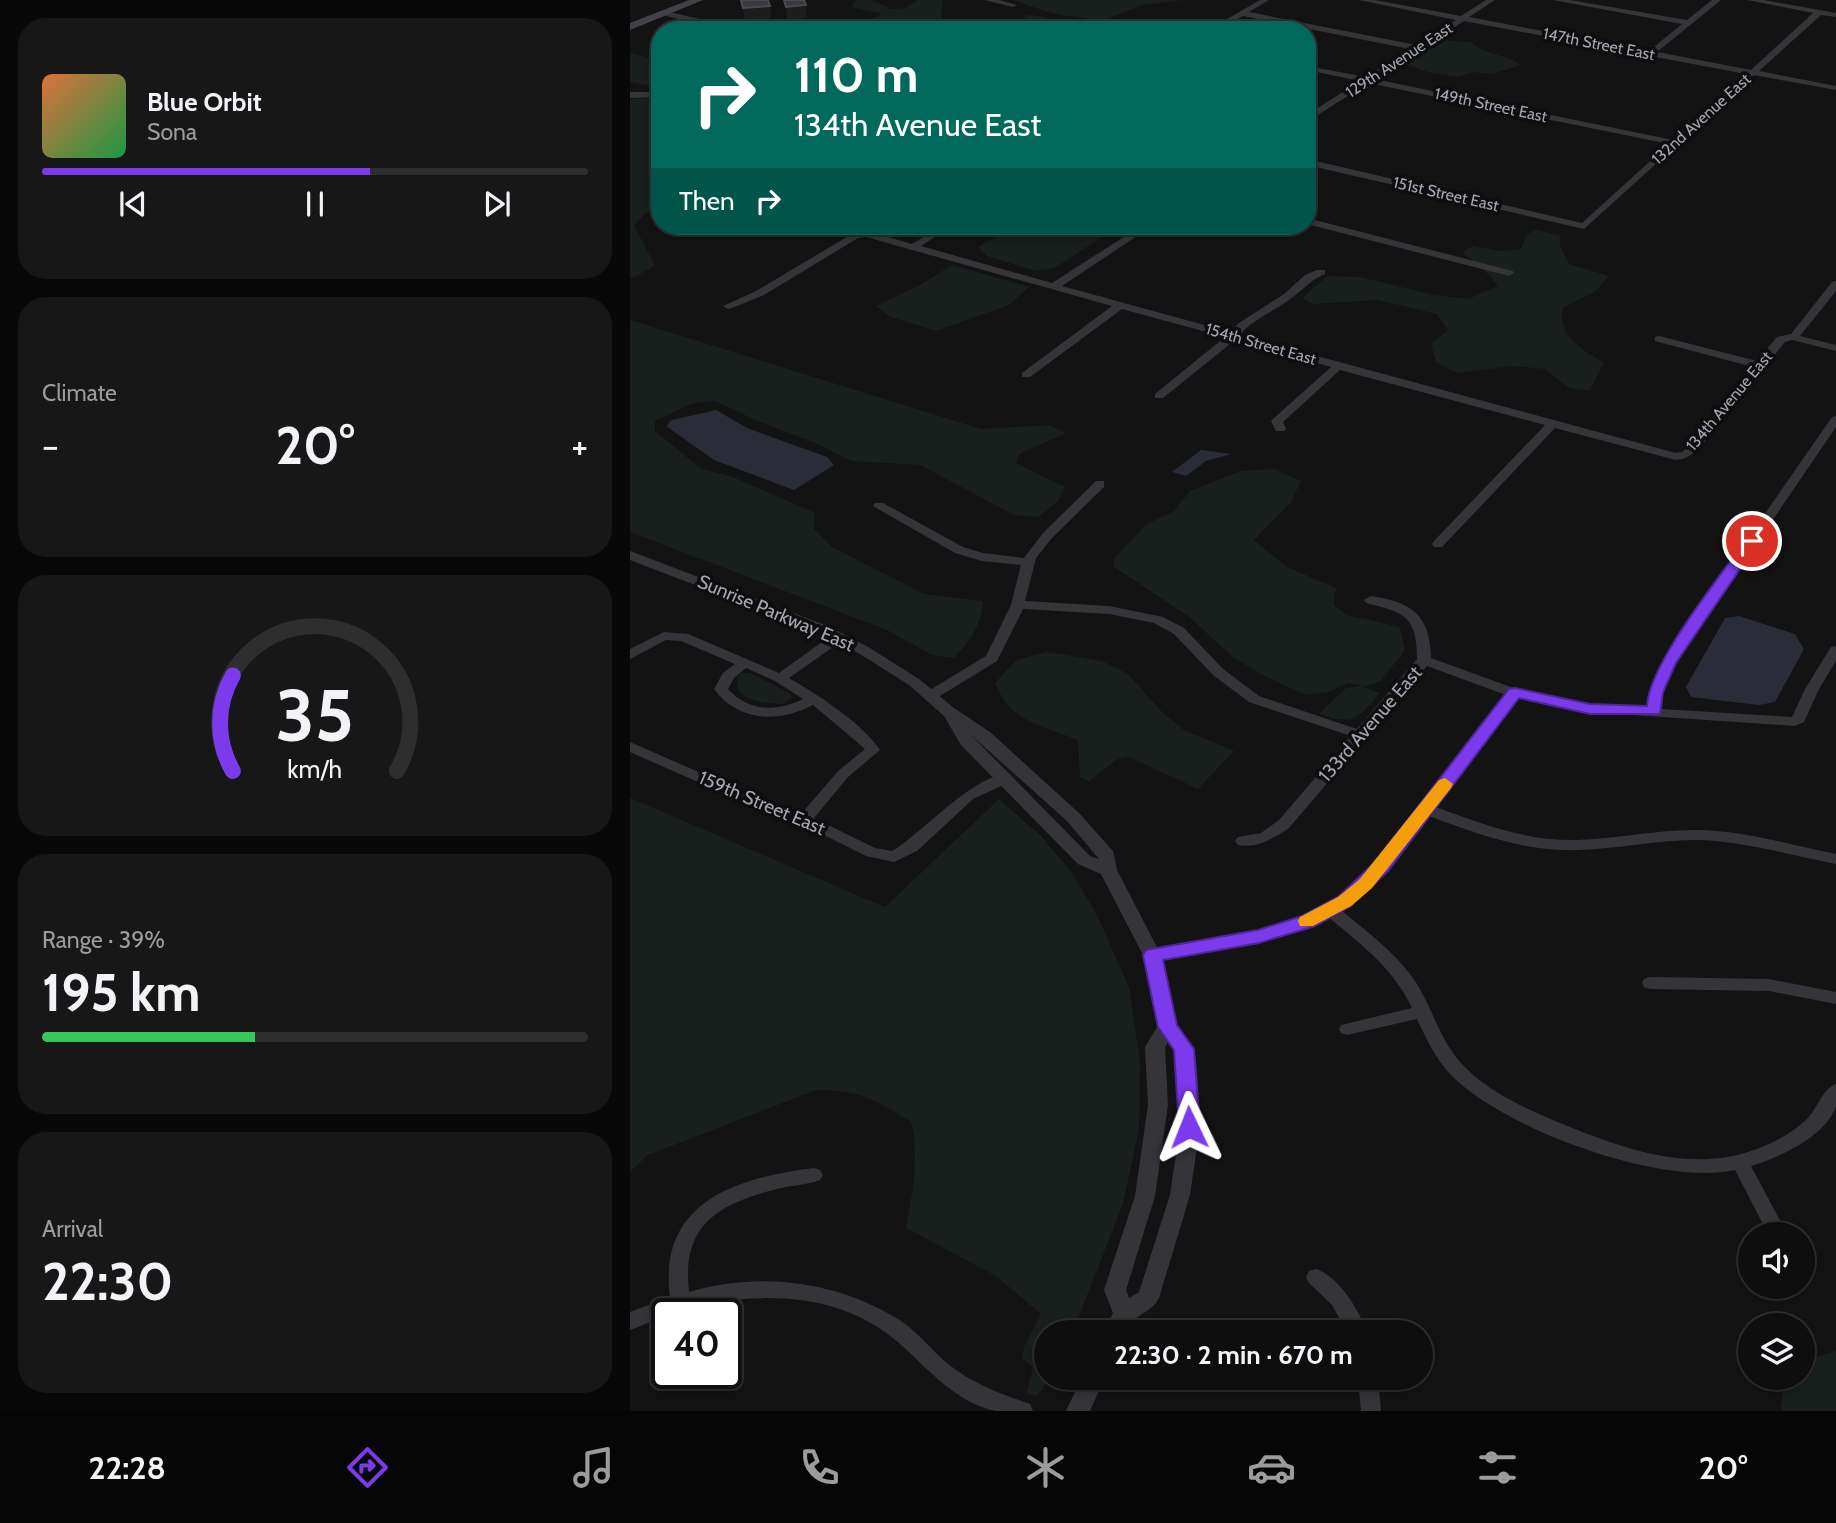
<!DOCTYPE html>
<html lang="en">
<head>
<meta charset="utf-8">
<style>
	:root { --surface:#0e0e0f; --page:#171718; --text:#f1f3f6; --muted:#9b9c9e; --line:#2e2e2f; --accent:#7c3aed }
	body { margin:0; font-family:Cabin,sans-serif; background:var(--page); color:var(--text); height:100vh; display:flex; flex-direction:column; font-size:26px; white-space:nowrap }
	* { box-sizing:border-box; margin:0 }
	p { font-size:23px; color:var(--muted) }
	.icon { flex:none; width:38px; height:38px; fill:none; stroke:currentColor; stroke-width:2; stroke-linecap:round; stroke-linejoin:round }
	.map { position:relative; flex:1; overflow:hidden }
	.details { display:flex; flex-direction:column; gap:18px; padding:18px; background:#080808; width:630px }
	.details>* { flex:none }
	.hud { position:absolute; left:21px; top:21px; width:665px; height:214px; border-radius:28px; box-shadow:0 4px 10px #0003,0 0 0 2px var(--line); background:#00695c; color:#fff; overflow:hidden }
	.controls { position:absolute; left:1108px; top:1222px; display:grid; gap:14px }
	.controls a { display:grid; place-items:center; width:77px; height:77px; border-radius:50%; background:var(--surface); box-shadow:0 4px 10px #0003,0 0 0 2px var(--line); font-size:35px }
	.speed { position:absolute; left:21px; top:1298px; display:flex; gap:14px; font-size:35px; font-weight:700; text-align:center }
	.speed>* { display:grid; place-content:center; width:91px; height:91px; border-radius:50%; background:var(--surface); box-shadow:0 4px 10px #0003,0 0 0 2px var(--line); line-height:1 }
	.speed .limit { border:4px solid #111; border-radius:10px; background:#fff; color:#111 }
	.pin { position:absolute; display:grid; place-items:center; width:60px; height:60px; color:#fff; margin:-30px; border:4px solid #fff; border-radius:50%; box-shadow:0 2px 7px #0007 }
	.me { position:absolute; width:77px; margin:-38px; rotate:358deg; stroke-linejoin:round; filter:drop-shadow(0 0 5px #0008) }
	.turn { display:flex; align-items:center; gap:24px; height:147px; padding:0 28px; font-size:32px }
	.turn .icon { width:91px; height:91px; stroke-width:2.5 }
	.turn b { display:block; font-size:49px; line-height:60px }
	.then { display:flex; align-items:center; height:66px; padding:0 28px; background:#0003; gap:14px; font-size:26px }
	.big { font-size:52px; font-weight:700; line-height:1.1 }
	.details .card { flex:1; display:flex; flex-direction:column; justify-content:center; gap:10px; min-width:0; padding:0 24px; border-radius:28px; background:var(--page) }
	.details .dial { align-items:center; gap:0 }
	.dial svg { height:182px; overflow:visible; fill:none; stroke:var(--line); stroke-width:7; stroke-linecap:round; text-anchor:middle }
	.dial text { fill:var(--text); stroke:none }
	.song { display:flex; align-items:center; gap:21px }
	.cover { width:84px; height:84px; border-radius:10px; background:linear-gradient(135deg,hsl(20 70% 55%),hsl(140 70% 35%)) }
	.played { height:7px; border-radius:4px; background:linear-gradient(90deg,var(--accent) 60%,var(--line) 60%) }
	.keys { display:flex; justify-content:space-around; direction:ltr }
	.heat { display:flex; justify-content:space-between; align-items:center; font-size:38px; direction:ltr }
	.charge { height:10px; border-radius:5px; background:linear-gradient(90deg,#34c759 39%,var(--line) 0) }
	.trip { position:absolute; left:404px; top:1320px; width:399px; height:70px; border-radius:35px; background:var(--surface); box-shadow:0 4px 10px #0003,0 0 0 2px var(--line); font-weight:700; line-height:70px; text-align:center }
	.tabs { display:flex; height:112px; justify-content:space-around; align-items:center; background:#060606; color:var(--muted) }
	.tabs .icon { width:49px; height:49px }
	.tabs .on { color:var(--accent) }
	.tabs b { font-size:32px; color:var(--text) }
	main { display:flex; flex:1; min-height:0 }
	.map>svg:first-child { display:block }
</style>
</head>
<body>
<main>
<section class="details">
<div class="card">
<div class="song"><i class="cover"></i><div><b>Blue Orbit</b><p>Sona</p></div></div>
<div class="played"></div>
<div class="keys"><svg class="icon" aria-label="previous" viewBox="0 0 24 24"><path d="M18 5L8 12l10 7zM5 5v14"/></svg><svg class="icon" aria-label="pause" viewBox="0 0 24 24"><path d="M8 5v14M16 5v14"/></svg><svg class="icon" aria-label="next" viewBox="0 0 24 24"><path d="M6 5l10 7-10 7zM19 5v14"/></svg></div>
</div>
<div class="card"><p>Climate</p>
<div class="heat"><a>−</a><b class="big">20°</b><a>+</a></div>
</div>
<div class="card dial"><svg viewBox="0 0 100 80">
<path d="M14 69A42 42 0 1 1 86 69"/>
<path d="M14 69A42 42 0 0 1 14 27" stroke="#7c3aed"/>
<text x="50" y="56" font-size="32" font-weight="700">35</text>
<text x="50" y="72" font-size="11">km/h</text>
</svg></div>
<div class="card"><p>Range · 39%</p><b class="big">195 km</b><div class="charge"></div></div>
<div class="card"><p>Arrival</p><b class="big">22:30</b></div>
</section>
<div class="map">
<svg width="1206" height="1411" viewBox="0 0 1206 1411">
	<rect width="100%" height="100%" fill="#131314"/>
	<path fill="#191f1c" d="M227,0H242L261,9L276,8L288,0H313L311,18L341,30H306L270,25L267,30H234L228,25L252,14L221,7Z
		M382,0H554L513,5L470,22C450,15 428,17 409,9C399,6 392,2 382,0Z
		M396,15L415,17L430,23L428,30H393L392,23Z
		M810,40L841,42C855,56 875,53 891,65L862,74L842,72L829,77L798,72L772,63Z
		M0,53L30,60V88L0,82Z
		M30,98V200L4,225L25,266L0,279V99Z
		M385,226H489L425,268L406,271L357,256L348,247Z
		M906,230L930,235V246L939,264L979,276L966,291L933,308C927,336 952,349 974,363L959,391L937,387L915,369L882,366L827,373L806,362L801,344L818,330L807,314L748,300L683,304L672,298L697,276L730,277L804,295L838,299L868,286L858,274L832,252L843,246L871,251L891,249L897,234Z
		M322,265L399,287L379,305L306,331L258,316L246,306L290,285Z
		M0,320L351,429L419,425L436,433L389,454L386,463L435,487L429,500L409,517L384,515L290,465L221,461L186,443L125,420L86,401L63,403L25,421V431L70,468L103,477L185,513L184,529L202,547L294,594L353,601C352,624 340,641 324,658L302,655L257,630L0,532Z
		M644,469L671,481L661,502L624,540L657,567L706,588L704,605L717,615L770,627L775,650L751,681L733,687L750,693C728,719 723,726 689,714L716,688L733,686L718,683L698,692L675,695L631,674L604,658L559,617L483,566L485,557L517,524L544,511L560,491L611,471Z
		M417,652L472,661L498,674L533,713L554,730L604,751L568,789L499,757L488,759L459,781L450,777L448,740C411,725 381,723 365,683L386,660Z
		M113,673H120L160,693L162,697L153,704C137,704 98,700 109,675Z
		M0,798L255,907L369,799L411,836L442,873L467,915L499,987L510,1061L509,1129L493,1204L447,1321L442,1332H416V1377H421L407,1396L396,1394L403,1368L392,1358L394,1347L411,1314L366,1276L276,1228C282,1194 290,1156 281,1122C243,1099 232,1090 186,1090L18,1155L0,1172Z
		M1206,1351V1411H1151L1154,1377H1172L1173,1362Z"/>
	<path fill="#2a2d37" d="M86,410L117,428L197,457L204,465L164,490L84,460L36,426L42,420Z
		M571,450L601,454L576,461L556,476L542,472Z
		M1109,616L1165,634L1174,649L1145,702L1129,705L1061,697L1056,687L1095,618Z"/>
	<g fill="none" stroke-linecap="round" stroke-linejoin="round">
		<path fill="#353439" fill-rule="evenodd" d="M354,0H369L387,5L383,7Z
			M630,0H639L619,12L786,45L826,20L729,0H745L831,16L856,0H865L839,17L1019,51L1052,24L923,0H940L1057,20L1082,0H1091L1027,52L1121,70L1183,13L1117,0H1134L1206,13V17L1191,15L1129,71L1206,86V90L1124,75L954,229L677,165V159L952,223L1039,144L738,83L677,122V115L730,81L677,70V66L736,77L780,49L613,16L588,30H578ZM834,21L1116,74L1043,140L744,79Z
			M35,11L109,28L110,30H95L32,15V11Z
			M0,92H30V97L0,98Z
			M677,218L883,271L884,273L879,276L677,224Z
			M233,226H241V232L282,244L311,226H322L291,246L422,283L511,226H522L432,286L600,332L609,323L654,294L675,275L687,270H695V274C680,280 672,291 659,300C643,311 623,320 609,335L1046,453L1052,452L1063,442L1123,367L1025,341V337L1029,336L1127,361L1147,337L1161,334L1202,282L1206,281V291L1170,336L1206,345V351L1162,340L1155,342L1071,446C1063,454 1054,462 1042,459L925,428L812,547H804L802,544L804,541L915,425L710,370L653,422L656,429L654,431H646L641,421L643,419L701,367L605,340L533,398H525V394L595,337L492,309L400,377H392V373L482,306L236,237L228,238L134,295L102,308L98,309L93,306L126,291L222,234L231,232Z
			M1206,416V427L1046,662L1033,692L1032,709L1162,717L1175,689L1201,647L1206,646V661L1189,689L1174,722L1165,726L944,711L888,698L806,807C852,824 896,841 946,840C987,839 1027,829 1069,830C1115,831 1161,845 1206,854V864C1161,855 1116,842 1070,840C1029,839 989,849 948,850C896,852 847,834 799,816C774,849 749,891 711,910C738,933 768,954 787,984C803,1010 810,1040 831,1063C857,1092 895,1108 930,1123C989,1147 1057,1173 1121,1151C1140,1145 1161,1134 1176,1120C1187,1110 1192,1089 1206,1084C1206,1091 1206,1100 1206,1106C1197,1136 1148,1158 1121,1166L1153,1226L1151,1232L1144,1234L1137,1232L1105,1170C1031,1187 871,1128 820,1074C805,1058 796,1038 787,1019L717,1035L711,1033L709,1029L711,1025L782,1008C764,969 731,944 698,917C645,945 580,950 522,961L516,959L514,955L516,951L522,949L629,930L672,917L708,898L747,863L876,695L797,666L659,828C644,838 627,849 608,845L605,841L608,837L631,833L649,820L721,736L619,702L583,675L544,634L524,623L479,614L393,609L367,661L305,699H295L293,696L295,693L356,656L381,605L391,565L352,561L325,553L243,506L245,503H253L333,547L353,553L394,558L413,533L466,481H474V487L421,539L406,558L395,601L479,606L533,617L554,628L593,669L629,696L727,729L787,659C787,617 775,612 736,603L734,600L741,596C781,602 800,614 801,658L889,690L944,703L1018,708L1019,692L1032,662L1202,417Z
			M34,632L58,634L149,673L203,634H213L215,637L213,640L159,678C189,696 230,721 250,750L218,777L184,818L245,848L262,851C290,836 349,768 380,776L382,779L380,782L343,799L287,851L264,862L236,856L170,823L111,801L0,752V742L121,795L172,813L208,771L235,749L183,705C148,723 108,722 84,689L93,673L105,664L51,641L36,640L0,659V649ZM116,668L145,681L173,699C146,712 119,712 98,689L104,678Z
			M1020,977L1139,979L1206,992V1004L1139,991L1020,989L1014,987L1012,983L1014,979Z
			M184,1168L190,1170L193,1175L190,1180C177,1185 162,1185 147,1189C88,1204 51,1225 59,1292C130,1271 208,1281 271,1321C289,1333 302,1351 318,1364C343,1384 371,1394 400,1404L403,1411C392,1411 377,1411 366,1411C322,1402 295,1364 263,1338C208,1293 131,1291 65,1307C42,1312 22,1322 0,1330V1312L40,1297C28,1202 105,1178 184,1168Z
			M686,1269C711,1278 727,1309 738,1332H717L702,1305L679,1283L676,1277L679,1271Z
			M728,1377H748L751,1411H731Z"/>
		<path fill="#353439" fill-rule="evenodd" d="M0,551L200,627L240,648L289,679L324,708L360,732L449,813L483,851L487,870L531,955L546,1025L564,1049L567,1070L570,1127L560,1195L529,1298C521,1314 505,1312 496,1332H474L483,1313L474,1290L505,1196L518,1105L515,1047L527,1027L513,955L471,874L448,864L331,745L314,716L279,685L230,654L190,633L0,560ZM341,735L437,821L469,859L460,856ZM538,1042L545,1051L550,1127L540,1195L509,1292L499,1298L496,1290L525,1196L538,1105L535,1047Z
			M452,1377H475L460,1411H436Z"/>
		<path fill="#434249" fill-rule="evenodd" d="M59,0H73L0,30V23Z"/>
	</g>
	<path fill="#1d1d1e" d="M176,5L177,18L157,20L156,7Z
		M140,6L141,19L115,21L113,8Z"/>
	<path fill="#3a393d" stroke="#4b4a50" stroke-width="2" d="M111,0H138L140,6L113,8Z
		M154,0H174L176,5L156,7Z"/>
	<path fill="#7c3aed" stroke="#51269a" stroke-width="2" d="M1122,537L1129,541L1046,663L1033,692L1030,714H960L889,698L758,871L721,906L685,926L629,943L533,960L547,1025L564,1049L570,1127L567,1132L559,1135L552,1132L549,1127L544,1050L528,1027L513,955L516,950L628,930L672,916L708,897L745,862L879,689L885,688L960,704L1017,706C1019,663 1091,576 1117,538Z"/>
	<path fill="#f59e0b" d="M815,778L823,784L821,788L742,888L721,906L683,926H670L668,921L670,917L708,897L729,880L809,780Z"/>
	<g text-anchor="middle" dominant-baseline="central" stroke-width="7" stroke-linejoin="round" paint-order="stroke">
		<g font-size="16" fill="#a6a5b4" stroke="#0e0e0f">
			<text transform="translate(969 44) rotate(11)">147th Street East</text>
			<text transform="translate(769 60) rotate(-33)">129th Avenue East</text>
			<text transform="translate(861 105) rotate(12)">149th Street East</text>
			<text transform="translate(1071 119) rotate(-42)">132nd Avenue East</text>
			<text transform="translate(816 194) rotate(13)">151st Street East</text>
			<text transform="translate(631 344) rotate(16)">154th Street East</text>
			<text transform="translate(1099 401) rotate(-50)">134th Avenue East</text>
		</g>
		<g font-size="19" fill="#a6a5b4" stroke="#0e0e0f">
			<text transform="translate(146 613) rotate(23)">Sunrise Parkway East</text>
			<text transform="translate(740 724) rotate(-49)">133rd Avenue East</text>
			<text transform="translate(132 803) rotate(23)">159th Street East</text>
		</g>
	</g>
</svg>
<div class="controls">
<a><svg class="icon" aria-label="sound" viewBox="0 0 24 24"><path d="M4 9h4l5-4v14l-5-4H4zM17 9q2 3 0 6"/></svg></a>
<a><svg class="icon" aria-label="layers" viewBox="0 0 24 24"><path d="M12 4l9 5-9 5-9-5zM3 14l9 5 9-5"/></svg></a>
</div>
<div class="speed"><div class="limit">40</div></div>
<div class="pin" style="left:1122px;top:541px;background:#d93025"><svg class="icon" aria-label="arrive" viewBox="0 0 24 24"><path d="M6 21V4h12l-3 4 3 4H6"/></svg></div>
<svg class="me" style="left:559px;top:1127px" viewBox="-20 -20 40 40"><path d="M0-17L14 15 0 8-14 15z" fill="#7c3aed" stroke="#fff" stroke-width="4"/></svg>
<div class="trip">22:30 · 2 min · 670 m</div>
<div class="hud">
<div class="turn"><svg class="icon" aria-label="right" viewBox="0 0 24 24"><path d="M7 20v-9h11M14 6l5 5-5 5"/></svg><div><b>110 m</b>134th Avenue East</div></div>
<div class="then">Then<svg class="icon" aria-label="right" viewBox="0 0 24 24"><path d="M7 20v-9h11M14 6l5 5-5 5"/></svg></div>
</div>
</div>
</main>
<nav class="tabs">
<b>22:28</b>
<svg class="icon on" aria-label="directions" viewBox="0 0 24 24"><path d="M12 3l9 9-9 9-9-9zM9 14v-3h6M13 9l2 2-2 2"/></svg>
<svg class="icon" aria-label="music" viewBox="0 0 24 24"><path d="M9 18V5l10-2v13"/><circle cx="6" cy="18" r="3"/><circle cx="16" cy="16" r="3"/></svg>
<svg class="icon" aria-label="phone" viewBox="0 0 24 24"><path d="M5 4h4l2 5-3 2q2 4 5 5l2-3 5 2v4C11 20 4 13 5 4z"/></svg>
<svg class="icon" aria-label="climate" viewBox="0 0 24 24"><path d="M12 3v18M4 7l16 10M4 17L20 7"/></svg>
<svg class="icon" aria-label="car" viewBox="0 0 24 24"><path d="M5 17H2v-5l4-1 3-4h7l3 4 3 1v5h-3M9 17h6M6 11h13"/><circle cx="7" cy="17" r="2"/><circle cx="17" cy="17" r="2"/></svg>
<svg class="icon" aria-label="filters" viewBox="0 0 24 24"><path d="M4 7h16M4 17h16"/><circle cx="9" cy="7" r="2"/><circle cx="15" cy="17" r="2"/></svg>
<b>20°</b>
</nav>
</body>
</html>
